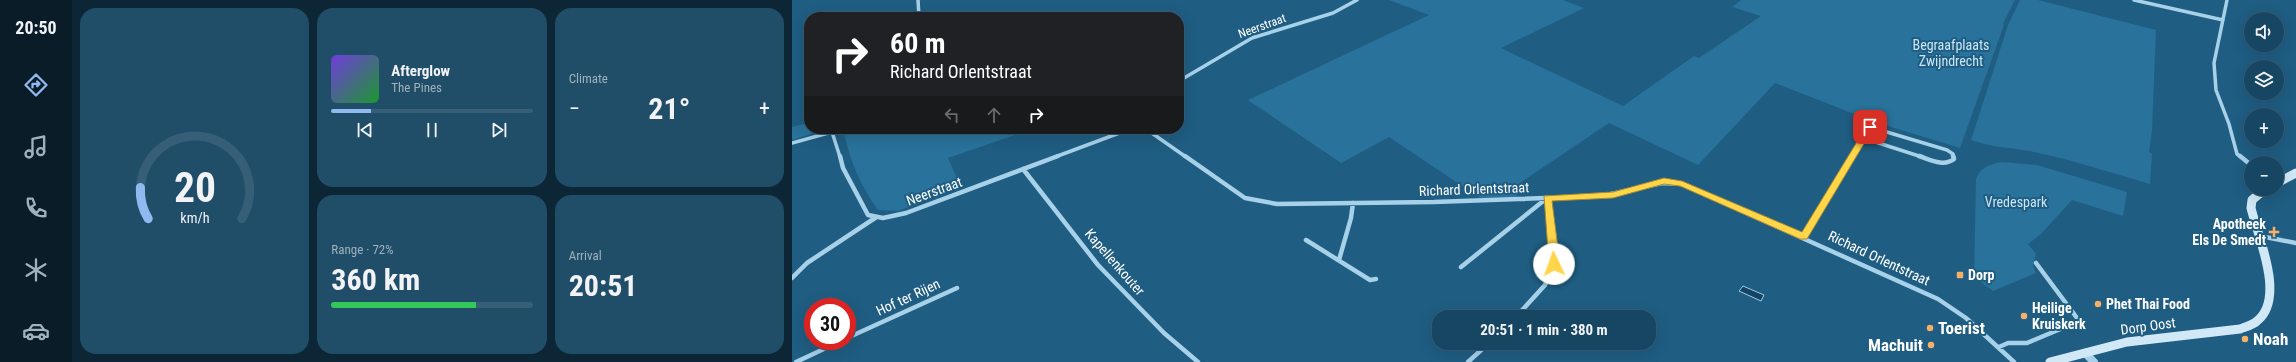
<!DOCTYPE html>
<html lang="en">
<head>
<meta charset="utf-8">
<style>
	:root { --surface:#174662; --page:#204d68; --text:#f1f3f6; --muted:#9eb1be; --line:#365e77; --accent:#90b9f0 }
	body { margin:0; font-family:"Roboto Condensed",sans-serif; background:var(--page); color:var(--text); height:100vh; display:flex; flex-direction:column; font-size:15px; white-space:nowrap }
	* { box-sizing:border-box; margin:0 }
	p { font-size:13px; color:var(--muted) }
	.icon { flex:none; width:22px; height:22px; fill:none; stroke:currentColor; stroke-width:2; stroke-linecap:round; stroke-linejoin:round }
	.map { position:relative; flex:1; overflow:hidden }
	.side { display:flex; flex-direction:column; gap:8px; padding:8px; background:#0d2636; width:720px }
	.side>* { flex:none }
	.hud { position:absolute; left:12px; top:12px; width:380px; height:122px; border-radius:16px; box-shadow:0 4px 16px #0002,0 0 0 1px var(--line); background:#202124; color:#fff; overflow:hidden }
	.tools { position:absolute; left:1452px; top:12px; display:grid; gap:8px }
	.tools a { display:grid; place-items:center; width:40px; height:40px; border-radius:50%; background:var(--surface); box-shadow:0 4px 16px #0002,0 0 0 1px var(--line); font-size:20px }
	.speed { position:absolute; left:12px; top:298px; display:flex; gap:8px; font-size:20px; font-weight:700; text-align:center }
	.speed>* { display:grid; place-content:center; width:52px; height:52px; border-radius:50%; background:var(--surface); box-shadow:0 4px 16px #0002,0 0 0 1px var(--line); line-height:1 }
	.speed .limit { border:6px solid #d22; background:#fff; color:#111 }
	.pin { position:absolute; display:grid; place-items:center; width:34px; height:34px; color:#fff; margin:-17px; border-radius:8px; box-shadow:0 2px 6px #0006 }
	.me { position:absolute; width:44px; margin:-22px; rotate:357deg; stroke-linejoin:round; filter:drop-shadow(0 0 3px #0008) }
	.turn { display:flex; align-items:center; gap:14px; height:84px; padding:0 20px; font-size:18px }
	.turn .icon { width:52px; height:52px; stroke-width:2.5 }
	.turn b { display:block; font-size:28px; line-height:34px }
	.lanes { display:flex; align-items:center; height:38px; padding:0 20px; background:#0003; justify-content:center; gap:20px; direction:ltr }
	.lanes .off { opacity:.35 }
	.big { font-size:30px; font-weight:700; line-height:1.1 }
	.side .card { flex:1; display:flex; flex-direction:column; justify-content:center; gap:6px; min-width:0; padding:0 14px; border-radius:16px; background:var(--page) }
	.side .dial { align-items:center; gap:0 }
	.dial svg { height:104px; overflow:visible; fill:none; stroke:var(--line); stroke-width:7; stroke-linecap:round; text-anchor:middle }
	.dial text { fill:var(--text); stroke:none }
	.song { display:flex; align-items:center; gap:12px }
	.cover { width:48px; height:48px; border-radius:6px; background:linear-gradient(135deg,hsl(260 70% 55%),hsl(130 70% 35%)) }
	.played { height:4px; border-radius:2px; background:linear-gradient(90deg,var(--accent) 20%,var(--line) 20%) }
	.keys { display:flex; justify-content:space-around; direction:ltr }
	.heat { display:flex; justify-content:space-between; align-items:center; font-size:22px; direction:ltr }
	.charge { height:6px; border-radius:3px; background:linear-gradient(90deg,#34c759 72%,var(--line) 0) }
	.side .tiles { flex:1; display:grid; gap:8px; grid-template-columns:repeat(3,1fr) }
	.card:first-child { grid-row:span 2 }
	.trip { position:absolute; left:640px; top:310px; width:224px; height:40px; border-radius:16px; background:var(--surface); box-shadow:0 4px 16px #0002,0 0 0 1px var(--line); font-weight:700; line-height:40px; text-align:center }
	main { display:flex; flex:1; min-height:0 }
	.dock { display:flex; flex-direction:column; width:72px; justify-content:space-around; align-items:center; background:#091c27; color:var(--muted) }
	.dock .icon { width:28px; height:28px }
	.dock .active { color:var(--accent) }
	.dock b { font-size:18px; color:var(--text) }
	.map>svg:first-child { display:block }
</style>
</head>
<body>
<main>
<nav class="dock">
<b>20:50</b>
<svg class="icon active" aria-label="directions" viewBox="0 0 24 24"><path d="M12 3l9 9-9 9-9-9zM9 14v-3h6M13 9l2 2-2 2"/></svg>
<svg class="icon" aria-label="music" viewBox="0 0 24 24"><path d="M9 18V5l10-2v13"/><circle cx="6" cy="18" r="3"/><circle cx="16" cy="16" r="3"/></svg>
<svg class="icon" aria-label="phone" viewBox="0 0 24 24"><path d="M5 4h4l2 5-3 2q2 4 5 5l2-3 5 2v4C11 20 4 13 5 4z"/></svg>
<svg class="icon" aria-label="climate" viewBox="0 0 24 24"><path d="M12 3v18M4 7l16 10M4 17L20 7"/></svg>
<svg class="icon" aria-label="car" viewBox="0 0 24 24"><path d="M5 17H2v-5l4-1 3-4h7l3 4 3 1v5h-3M9 17h6M6 11h13"/><circle cx="7" cy="17" r="2"/><circle cx="17" cy="17" r="2"/></svg>
</nav>
<section class="side">
<div class="tiles">
<div class="card dial"><svg viewBox="0 0 100 80">
<path d="M14 69A42 42 0 1 1 86 69"/>
<path d="M14 69A42 42 0 0 1 8 45" stroke="#90b9f0"/>
<text x="50" y="56" font-size="32" font-weight="700">20</text>
<text x="50" y="72" font-size="11">km/h</text>
</svg></div>
<div class="card">
<div class="song"><i class="cover"></i><div><b>Afterglow</b><p>The Pines</p></div></div>
<div class="played"></div>
<div class="keys"><svg class="icon" aria-label="previous" viewBox="0 0 24 24"><path d="M18 5L8 12l10 7zM5 5v14"/></svg><svg class="icon" aria-label="pause" viewBox="0 0 24 24"><path d="M8 5v14M16 5v14"/></svg><svg class="icon" aria-label="next" viewBox="0 0 24 24"><path d="M6 5l10 7-10 7zM19 5v14"/></svg></div>
</div>
<div class="card"><p>Climate</p>
<div class="heat"><a>−</a><b class="big">21°</b><a>+</a></div>
</div>
<div class="card"><p>Range · 72%</p><b class="big">360 km</b><div class="charge"></div></div>
<div class="card"><p>Arrival</p><b class="big">20:51</b></div>
</div>
</section>
<div class="map">
<svg width="1504" height="362" viewBox="0 0 1504 362">
	<rect width="100%" height="100%" fill="#1f5d82"/>
	<path fill="#29729b" d="M597,0H771L792,8L709,48L831,106L902,56L907,58L969,16L940,7L949,0H1223L1211,24L1212,25L1168,148L1083,122L983,83L906,165L817,123L725,185V197L688,198L597,137L549,163L456,100L637,15Z
		M1228,0H1246L1364,30L1360,131L1357,152L1360,154L1358,184C1320,173 1281,160 1242,152C1220,147 1199,148 1179,140L1216,25Z
		M16,123L19,134L0,140V127Z
		M51,129H224L226,134L156,158L169,187L106,211L86,210C66,181 59,163 51,129Z
		M1210,162L1245,165L1335,192L1331,216L1280,200L1248,235L1236,244L1244,254L1241,266L1244,273L1201,291L1182,277L1184,179C1188,167 1199,164 1210,162Z"/>
	<path fill="#154462" stroke="#9aceea" d="M951,286L972,295L969,301L947,291Z"/>
	<g fill="none" stroke-linecap="round" stroke-linejoin="round">
		<path stroke="#a6d1e9" stroke-width="3.5" d="M126,0L127,17
			M1342,0L1431,20
			M1435,0L1422,63L1424,90L1437,124L1445,154L1449,157
			M387,81L460,38L541,13L565,0
			M354,129L394,157
			M40,132L48,157
			M1071,138L1130,157
			M1071,138L1078,127L1155,150L1161,154L1162,157
			M0,143L40,132
			M263,157L338,129
			M1060,157L1071,138"/>
		<path stroke="#a6d1e9" stroke-width="4.5" d="M48,156L51,168L76,215L91,218L114,213L266,156
			M393,156L453,198L485,204L642,202L810,196L870,183L890,184L1146,299L1174,318L1222,362
			M1127,156C1139,160 1152,167 1162,159L1161,156
			M1448,156L1459,165
			M231,169L306,265L372,333L406,362
			M1468,236L1504,243
			M1012,237L1060,156
			M514,240L578,280L584,279
			M547,260L559,218L561,203
			M669,267L755,198
			M0,278L15,263L83,218
			M724,317L753,285L762,264L755,198
			M55,338L165,288
			M1207,347L1216,343H1235L1285,322V318L1244,263
			M4,362L49,341
			M676,362L697,343"/>
		<path stroke="#a6d1e9" stroke-width="8" d="M1293,353L1302,362"/>
		<path stroke="#d1e9f7" stroke-width="9" d="M1485,183L1504,173
			M1258,362L1335,342L1448,329C1453,327 1461,325 1465,321C1494,298 1466,237 1459,208L1460,200L1473,189"/>
	</g>
	<path fill="#ffd54a" stroke="#a68a30" d="M1078,124L1082,127L1015,239H1008L888,186L872,184L821,198L760,201L768,264L762,268L757,264L752,196L821,192L872,178L890,181L1010,232L1074,127Z"/>
	<g fill="#f7b166" stroke="#1f5d82" stroke-width="1.5">
		<path d="M1480 226h4v4h4v4h-4v4h-4v-4h-4v-4h4z"/>
		<rect x="1164" y="271" width="8" height="8" rx="2"/>
		<circle cx="1306" cy="304" r="4"/>
		<circle cx="1232" cy="316" r="4"/>
		<circle cx="1138" cy="328" r="4"/>
		<circle cx="1453" cy="339" r="4"/>
		<circle cx="1139" cy="345" r="4"/>
	</g>
	<g text-anchor="middle" dominant-baseline="central" stroke-width="4" stroke-linejoin="round" paint-order="stroke">
		<g font-size="12" fill="#fff" stroke="#1f5d82">
			<text transform="translate(470 26) rotate(-20)">Neerstraat</text>
		</g>
		<g font-size="14" fill="#cae7f7" stroke="#1f5d82">
			<text x="1159" y="45">Begraafplaats<tspan x="1159" dy="16">Zwijndrecht</tspan></text>
			<text x="1224" y="202">Vredespark</text>
		</g>
		<g font-size="14" fill="#fff" stroke="#1f5d82">
			<text transform="translate(682 189) rotate(-2)">Richard Orlentstraat</text>
			<text transform="translate(142 191) rotate(-20)">Neerstraat</text>
			<text transform="translate(1087 258) rotate(25)">Richard Orlentstraat</text>
			<text transform="translate(323 262) rotate(49)">Kapellenkouter</text>
			<text transform="translate(116 297) rotate(-25)">Hof ter Rijen</text>
			<text transform="translate(1356 326) rotate(-8)">Dorp Oost</text>
		</g>
		<g font-size="14" font-weight="bold" fill="#fff" stroke="#1f5d82" text-anchor="start">
			<text x="1474" y="224" text-anchor="end">Apotheek<tspan x="1474" dy="16">Els De Smedt</tspan></text>
			<text x="1176" y="275">Dorp</text>
			<text x="1314" y="304">Phet Thai Food</text>
			<text x="1240" y="308">Heilige<tspan x="1240" dy="16">Kruiskerk</tspan></text>
		</g>
		<g font-size="17" font-weight="bold" fill="#fff" stroke="#1f5d82" text-anchor="start">
			<text x="1146" y="328">Toerist</text>
			<text x="1461" y="339">Noah</text>
			<text x="1131" y="345" text-anchor="end">Machuit</text>
		</g>
	</g>
</svg>
<div class="tools">
<a><svg class="icon" aria-label="sound" viewBox="0 0 24 24"><path d="M4 9h4l5-4v14l-5-4H4zM17 9q2 3 0 6"/></svg></a>
<a><svg class="icon" aria-label="layers" viewBox="0 0 24 24"><path d="M12 4l9 5-9 5-9-5zM3 14l9 5 9-5"/></svg></a>
<a>+</a>
<a>−</a>
</div>
<div class="speed"><div class="limit">30</div></div>
<div class="pin" style="left:1078px;top:127px;background:#d93025"><svg class="icon" aria-label="arrive" viewBox="0 0 24 24"><path d="M6 21V4h12l-3 4 3 4H6"/></svg></div>
<svg class="me" style="left:762px;top:264px" viewBox="-20 -20 40 40"><circle r="19" fill="#fff"/><path d="M0-13L10 11 0 6-10 11z" fill="#ffd54a"/></svg>
<div class="trip">20:51 · 1 min · 380 m</div>
<div class="hud">
<div class="turn"><svg class="icon" aria-label="right" viewBox="0 0 24 24"><path d="M7 20v-9h11M14 6l5 5-5 5"/></svg><div><b>60 m</b>Richard Orlentstraat</div></div>
<div class="lanes"><svg class="icon off" aria-label="left" viewBox="0 0 24 24"><path d="M17 20v-9H6M10 6l-5 5 5 5"/></svg><svg class="icon off" aria-label="ahead" viewBox="0 0 24 24"><path d="M12 20V5M6 11l6-6 6 6"/></svg><svg class="icon" aria-label="right" viewBox="0 0 24 24"><path d="M7 20v-9h11M14 6l5 5-5 5"/></svg></div>
</div>
</div>
</main>
</body>
</html>
